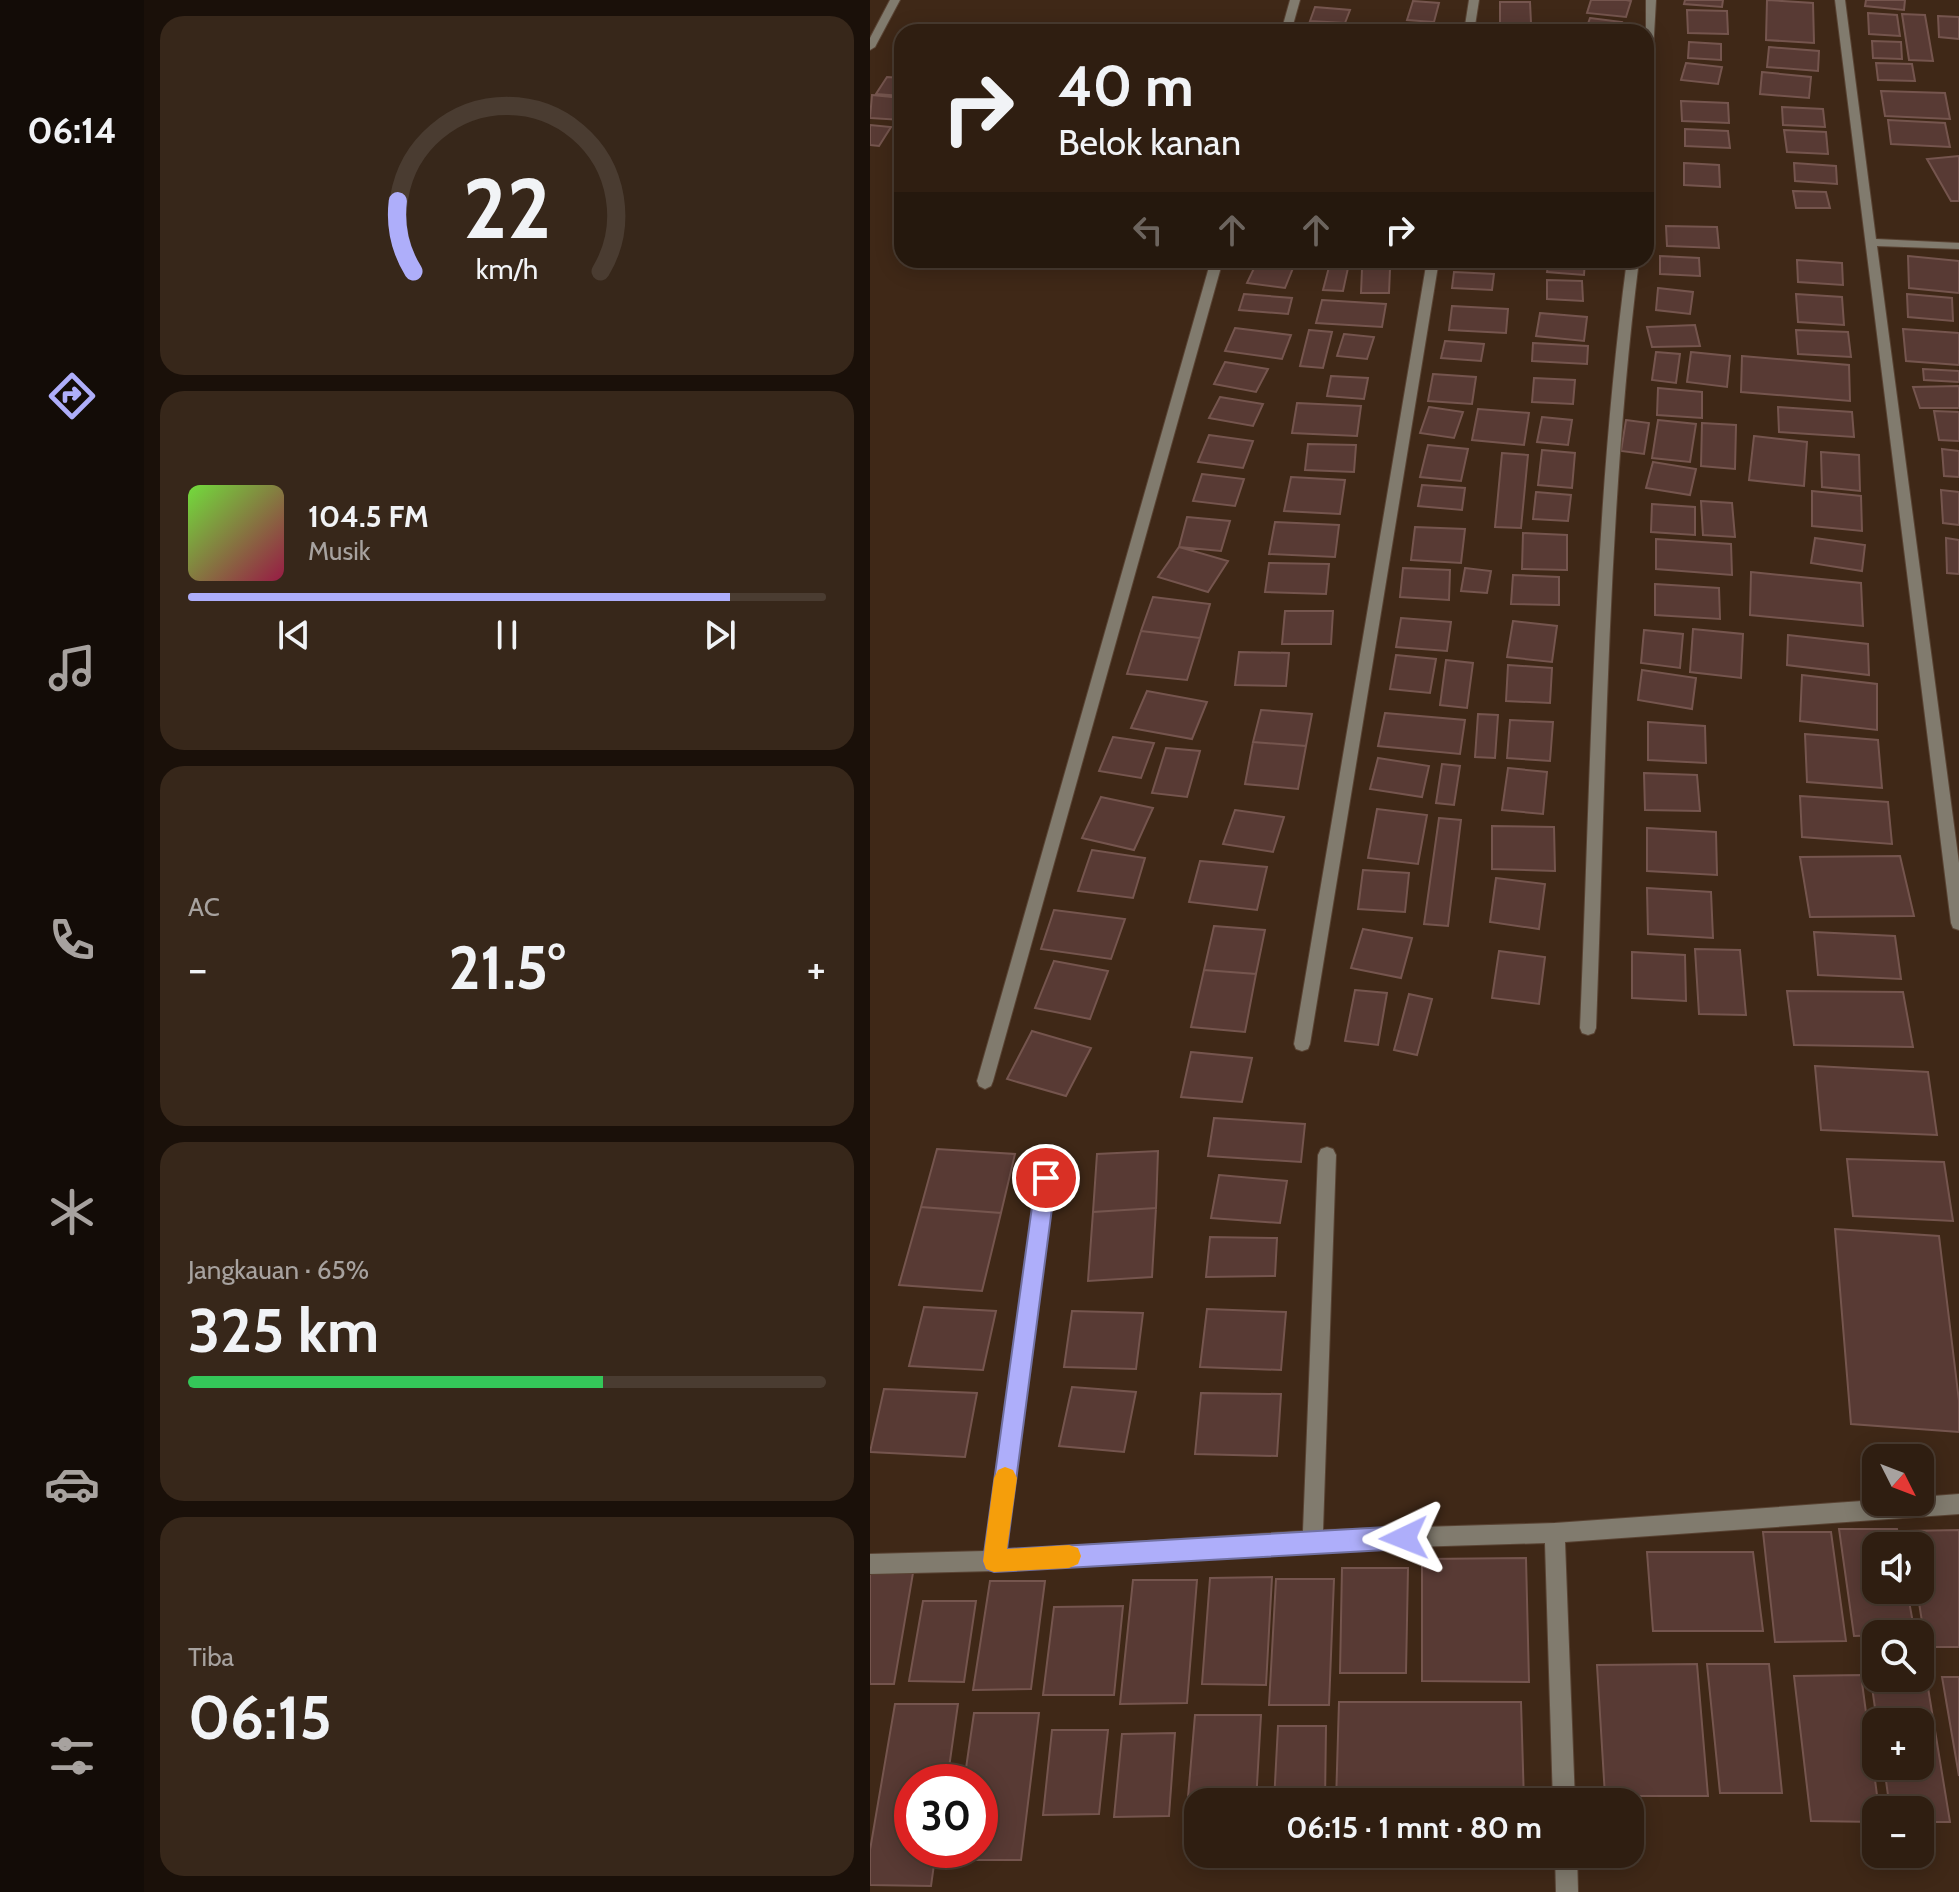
<!DOCTYPE html>
<html lang="id">
<head>
<meta charset="utf-8">
<style>
	:root { --surface:#2f1e11; --page:#37271a; --text:#f1f3f6; --muted:#a7a29f; --line:#4a3c31; --accent:#aeaefa }
	body { margin:0; font-family:Cabin,sans-serif; background:var(--page); color:var(--text); height:100vh; display:flex; flex-direction:column; font-size:30px; white-space:nowrap }
	* { box-sizing:border-box; margin:0 }
	p { font-size:26px; color:var(--muted) }
	.icon { flex:none; width:44px; height:44px; fill:none; stroke:currentColor; stroke-width:2; stroke-linecap:round; stroke-linejoin:round }
	.map { position:relative; flex:1; overflow:hidden }
	.sheet { display:flex; flex-direction:column; gap:16px; padding:16px; background:#1a1009; width:726px }
	.sheet>* { flex:none }
	.top-card { position:absolute; left:24px; top:24px; width:760px; height:244px; border-radius:24px; box-shadow:0 4px 20px #0003,0 0 0 2px var(--line); background:#2f1e11; color:var(--text); overflow:hidden }
	.needle { width:52px; rotate:132deg }
	.buttons { position:absolute; left:992px; top:1444px; display:grid; gap:16px }
	.buttons a { display:grid; place-items:center; width:72px; height:72px; border-radius:16px; background:var(--surface); box-shadow:0 4px 20px #0003,0 0 0 2px var(--line); font-size:40px }
	.speed { position:absolute; left:24px; top:1764px; display:flex; gap:16px; font-size:40px; font-weight:700; text-align:center }
	.speed>* { display:grid; place-content:center; width:104px; height:104px; border-radius:50%; background:var(--surface); box-shadow:0 4px 20px #0003,0 0 0 2px var(--line); line-height:1 }
	.speed .limit { border:12px solid #d22; background:#fff; color:#111 }
	.pin { position:absolute; display:grid; place-items:center; width:68px; height:68px; color:#fff; margin:-34px; border:4px solid #fff; border-radius:50%; box-shadow:0 2px 8px #0007 }
	.me { position:absolute; width:88px; margin:-44px; rotate:268deg; stroke-linejoin:round; filter:drop-shadow(0 0 6px #0008) }
	.turn { display:flex; align-items:center; gap:28px; height:168px; padding:0 32px; font-size:36px }
	.turn .icon { width:104px; height:104px; stroke-width:2.5 }
	.turn b { display:block; font-size:56px; line-height:68px }
	.lanes { display:flex; align-items:center; height:76px; padding:0 32px; background:#0003; justify-content:center; gap:40px; direction:ltr }
	.lanes .off { opacity:.35 }
	.big { font-size:60px; font-weight:800; line-height:1.1 }
	.sheet .card { flex:1; display:flex; flex-direction:column; justify-content:center; gap:12px; min-width:0; padding:0 28px; border-radius:24px; background:var(--page) }
	.sheet .dial { align-items:center; gap:0 }
	.dial svg { height:208px; overflow:visible; fill:none; stroke:var(--line); stroke-width:7; stroke-linecap:round; text-anchor:middle }
	.dial text { fill:var(--text); stroke:none }
	.song { display:flex; align-items:center; gap:24px }
	.cover { width:96px; height:96px; border-radius:12px; background:linear-gradient(135deg,hsl(100 70% 55%),hsl(340 70% 35%)) }
	.played { height:8px; border-radius:4px; background:linear-gradient(90deg,var(--accent) 85%,var(--line) 85%) }
	.keys { display:flex; justify-content:space-around; direction:ltr }
	.heat { display:flex; justify-content:space-between; align-items:center; font-size:44px; direction:ltr }
	.charge { height:12px; border-radius:6px; background:linear-gradient(90deg,#34c759 65%,var(--line) 0) }
	.trip { position:absolute; left:314px; top:1788px; width:460px; height:80px; border-radius:24px; background:var(--surface); box-shadow:0 4px 20px #0003,0 0 0 2px var(--line); font-weight:800; line-height:80px; text-align:center }
	main { display:flex; flex:1; min-height:0 }
	.menu { display:flex; flex-direction:column; width:144px; justify-content:space-around; align-items:center; background:#130c07; color:var(--muted) }
	.menu .icon { width:56px; height:56px }
	.menu .active { color:var(--accent) }
	.menu b { font-size:36px; color:var(--text) }
	.map>svg:first-child { display:block }
</style>
</head>
<body>
<main>
<nav class="menu">
<b>06:14</b>
<svg class="icon active" aria-label="directions" viewBox="0 0 24 24"><path d="M12 3l9 9-9 9-9-9zM9 14v-3h6M13 9l2 2-2 2"/></svg>
<svg class="icon" aria-label="music" viewBox="0 0 24 24"><path d="M9 18V5l10-2v13"/><circle cx="6" cy="18" r="3"/><circle cx="16" cy="16" r="3"/></svg>
<svg class="icon" aria-label="phone" viewBox="0 0 24 24"><path d="M5 4h4l2 5-3 2q2 4 5 5l2-3 5 2v4C11 20 4 13 5 4z"/></svg>
<svg class="icon" aria-label="climate" viewBox="0 0 24 24"><path d="M12 3v18M4 7l16 10M4 17L20 7"/></svg>
<svg class="icon" aria-label="car" viewBox="0 0 24 24"><path d="M5 17H2v-5l4-1 3-4h7l3 4 3 1v5h-3M9 17h6M6 11h13"/><circle cx="7" cy="17" r="2"/><circle cx="17" cy="17" r="2"/></svg>
<svg class="icon" aria-label="filters" viewBox="0 0 24 24"><path d="M4 7h16M4 17h16"/><circle cx="9" cy="7" r="2"/><circle cx="15" cy="17" r="2"/></svg>
</nav>
<section class="sheet">
<div class="card dial"><svg viewBox="0 0 100 80">
<path d="M14 69A42 42 0 1 1 86 69"/>
<path d="M14 69A42 42 0 0 1 8 42" stroke="#aeaefa"/>
<text x="50" y="56" font-size="32" font-weight="700">22</text>
<text x="50" y="72" font-size="11">km/h</text>
</svg></div>
<div class="card">
<div class="song"><i class="cover"></i><div><b>104.5 FM</b><p>Musik</p></div></div>
<div class="played"></div>
<div class="keys"><svg class="icon" aria-label="previous" viewBox="0 0 24 24"><path d="M18 5L8 12l10 7zM5 5v14"/></svg><svg class="icon" aria-label="pause" viewBox="0 0 24 24"><path d="M8 5v14M16 5v14"/></svg><svg class="icon" aria-label="next" viewBox="0 0 24 24"><path d="M6 5l10 7-10 7zM19 5v14"/></svg></div>
</div>
<div class="card"><p>AC</p>
<div class="heat"><a>−</a><b class="big">21.5°</b><a>+</a></div>
</div>
<div class="card"><p>Jangkauan · 65%</p><b class="big">325 km</b><div class="charge"></div></div>
<div class="card"><p>Tiba</p><b class="big">06:15</b></div>
</section>
<div class="map">
<svg width="1089" height="1892" viewBox="0 0 1089 1892">
	<rect width="100%" height="100%" fill="#3f2817"/>
	<path fill="#583a34" stroke="#75554e" stroke-width="2" d="M721,0H756L761,1L756,17L717,13Z
		M815,0H853L852,7L814,4Z
		M897,0L943,3L944,43L896,40Z
		M996,0H1035L1034,10L995,6Z
		M543,1L569,3L564,22L537,20Z
		M630,2H660L661,23H630Z
		M445,7L480,10L475,23L440,21Z
		M817,10L857,11L858,34L818,33Z
		M998,13L1027,15L1030,36L999,34Z
		M1032,14L1055,15L1063,61L1039,60Z
		M1068,16L1089,17V39L1069,37Z
		M720,18L752,22L749,32H715Z
		M437,27L475,29L474,32H436Z
		M1002,41L1031,42L1032,59L1003,58Z
		M819,42L851,44V60L818,58Z
		M899,47L949,51L948,71L897,67Z
		M816,63L852,67L848,84L811,80Z
		M1006,63L1042,64L1045,81L1008,80Z
		M892,72L941,77L939,98L890,94Z
		M17,77L32,78V96L6,94Z
		M1011,91L1075,93L1080,119L1015,116Z
		M2,95L32,98V120L0,118Z
		M811,101L858,103L859,123L812,121Z
		M912,107L953,109L955,127L913,125Z
		M1018,120L1075,123L1080,147L1021,144Z
		M0,125L21,127L9,146L0,145Z
		M815,129L858,131L860,148L815,146Z
		M914,130L956,132L958,154L917,152Z
		M1089,156V201H1081L1057,159Z
		M814,163L849,165L850,187L814,185Z
		M924,163L966,166L967,184L925,181Z
		M923,191L956,192L960,208H926Z
		M796,226L847,227L849,248L797,246Z
		M790,256L829,258L830,276L790,274Z
		M1038,256L1089,261V293L1039,288Z
		M464,260H530V262L464,263Z
		M582,260H621L619,269L580,265Z
		M679,260H715L714,275L677,272Z
		M927,260L972,263L973,285L928,282Z
		M386,264L423,268L415,288L377,283Z
		M459,267L478,268L473,291L453,290Z
		M492,269H520L519,293H491Z
		M584,272L624,274L622,290L582,288Z
		M677,280L712,281L713,301L677,299Z
		M788,288L823,292L820,314L786,310Z
		M374,294L422,298L418,314L369,310Z
		M926,294L972,297L974,325L928,322Z
		M1037,294L1082,298L1083,321L1038,317Z
		M452,300L516,304L512,327L446,323Z
		M582,306L638,309L636,333L579,330Z
		M670,313L717,317L714,341L666,336Z
		M825,325L830,346L782,347L777,327Z
		M365,328L421,335L412,359L355,351Z
		M1033,329L1089,333V365L1036,361Z
		M439,330L462,332L453,368L430,366Z
		M926,330L978,332L981,357L928,354Z
		M474,334L504,337L497,359L467,356Z
		M575,341L614,344L611,361L571,358Z
		M663,343L718,346L717,364L662,361Z
		M786,352L810,354L806,383L782,380Z
		M821,352L860,356L857,387L817,382Z
		M872,356L979,365L980,401L871,392Z
		M355,362L398,369L386,392L344,384Z
		M1053,369L1089,371V382L1054,380Z
		M563,374L606,377L602,404L558,401Z
		M461,376L498,378L494,399L457,396Z
		M664,378L705,380L703,404L662,402Z
		M1089,386V408H1050L1043,387Z
		M788,388L832,392V418L787,415Z
		M350,397L393,404L383,426L339,418Z
		M427,403L491,406L487,436L422,433Z
		M559,407L593,412L584,438L550,433Z
		M908,407L982,412L984,437L909,432Z
		M608,409L659,413L654,445L602,440Z
		M1064,411L1089,412V441L1069,440Z
		M672,417L702,420L698,445L667,442Z
		M756,420L779,423L774,454L751,451Z
		M788,420L826,424L820,462L782,458Z
		M832,423L866,425L865,469L831,466Z
		M339,435L383,441L373,468L328,462Z
		M884,436L937,442L934,486L879,480Z
		M438,444L486,445L484,472L435,470Z
		M558,445L598,449L591,481L550,477Z
		M1072,449L1089,451V477L1074,476Z
		M672,450L705,453L702,488L668,485Z
		M951,452L989,455L990,491L952,487Z
		M632,453L658,455L651,528L625,527Z
		M783,462L826,469L820,495L776,488Z
		M332,474L374,479L365,506L323,501Z
		M421,477L475,480L470,514L414,511Z
		M552,485L595,488L592,510L548,506Z
		M1071,490L1089,492V525L1073,523Z
		M942,491L991,496L992,531L942,526Z
		M666,492L701,495L698,521L663,519Z
		M831,501L862,503L865,537L833,535Z
		M782,504L825,507V535L781,532Z
		M317,517L360,521L351,551L309,547Z
		M405,522L469,525L465,557L399,554Z
		M545,527L595,529L591,563L541,560Z
		M653,533L697,535V570L652,569Z
		M945,538L995,545L992,571L941,563Z
		M1076,538L1089,540V574L1077,573Z
		M786,539L861,544L862,575L786,569Z
		M309,547L358,561L338,592L288,577Z
		M399,563L459,564L456,594L395,592Z
		M533,568L580,570L579,600L530,597Z
		M595,568L621,571L617,593L591,591Z
		M881,572L991,583L993,626L880,615Z
		M643,575L689,577V605L641,604Z
		M785,584L849,588L850,619L785,615Z
		M283,597L340,604L330,638L271,631Z
		M415,611H463L461,644H412Z
		M531,618L581,622L577,651L526,647Z
		M643,621L687,626L682,662L637,657Z
		M823,629L873,634L871,678L820,672Z
		M774,630L813,634L810,668L771,663Z
		M271,631L330,638L317,680L257,674Z
		M918,635L998,644L999,675L917,665Z
		M369,652L419,653L416,686L365,685Z
		M526,655L566,659L560,693L520,689Z
		M576,660L603,663L597,708L570,705Z
		M638,665L682,668L680,703L636,701Z
		M772,670L826,678L822,709L768,700Z
		M932,675L1007,684V730L930,721Z
		M277,691L337,702L322,739L261,728Z
		M391,710L442,714L436,746L383,742Z
		M515,713L595,720L590,754L508,746Z
		M608,714L628,715L625,758L605,757Z
		M640,720L683,722L680,761L637,758Z
		M778,722L835,726L836,763L778,760Z
		M935,734L1008,740L1012,788L937,782Z
		M243,737L284,743L271,778L229,771Z
		M383,742L436,746L428,789L375,784Z
		M296,748L330,751L317,797L282,793Z
		M508,758L559,766L552,797L500,789Z
		M572,764L590,766L584,805L566,803Z
		M638,768L677,772L673,814L632,810Z
		M774,773L827,775L830,811L775,810Z
		M930,796L1018,802L1022,844L932,837Z
		M231,797L283,808L264,850L212,838Z
		M507,809L557,815L548,864L498,858Z
		M365,810L414,817L403,852L353,844Z
		M569,818L591,820L578,926L554,924Z
		M622,826L684,827L685,871L622,869Z
		M777,828L846,832L847,875L777,871Z
		M222,850L275,858L263,898L208,891Z
		M1030,856L1044,916L940,917L930,857Z
		M330,861L397,867L387,910L319,902Z
		M493,870L539,873L535,912L488,909Z
		M626,878L675,884L669,929L620,922Z
		M777,888L841,892L843,938L778,934Z
		M184,910L255,919L241,959L171,949Z
		M344,926L395,930L386,974L334,970Z
		M493,929L542,938L531,978L481,968Z
		M944,932L1025,936L1031,979L948,975Z
		M825,949L870,950L876,1015L829,1014Z
		M629,951L675,957L669,1004L622,998Z
		M762,952L815,955L816,1001L762,998Z
		M184,961L238,971L220,1019L165,1008Z
		M334,970L386,974L375,1032L321,1027Z
		M485,990L517,993L508,1045L475,1041Z
		M917,991L1033,992L1043,1047L924,1045Z
		M539,994L562,999L547,1055L524,1050Z
		M162,1031L221,1048L196,1096L137,1079Z
		M321,1052L382,1058L372,1102L311,1097Z
		M945,1066L1058,1072L1067,1135L951,1130Z
		M344,1118L435,1124L431,1162L338,1156Z
		M67,1149L145,1154L131,1213L51,1207Z
		M288,1151L286,1208L223,1212L227,1154Z
		M977,1159L1074,1162L1083,1221L983,1216Z
		M349,1175L417,1181L410,1223L341,1218Z
		M51,1207L131,1213L112,1291L29,1285Z
		M286,1208L282,1277L218,1281L223,1212Z
		M965,1229L1069,1236L1089,1401V1432L981,1424Z
		M340,1237L407,1238L405,1276L336,1277Z
		M54,1307L126,1311L113,1370L39,1366Z
		M337,1309L416,1312L411,1370L330,1367Z
		M202,1311L273,1313L266,1369L194,1367Z
		M202,1387L266,1392L254,1452L189,1446Z
		M14,1389L107,1393L95,1457L0,1452Z
		M331,1393L411,1394L407,1456L325,1454Z
		M969,1529H1027L1030,1546H1006V1590H1037L1045,1634L984,1636Z
		M1089,1530V1647H1056L1047,1590H1050V1546H1040L1037,1531Z
		M893,1532H961L976,1641L905,1642Z
		M777,1552H883L893,1631H783Z
		M656,1558L659,1682L552,1681V1559Z
		M472,1568H538L536,1673H470Z
		M0,1573H43L24,1684H0Z
		M402,1577L396,1685L332,1684L340,1578Z
		M406,1579H464L459,1705H399Z
		M263,1580H327L317,1703L250,1704Z
		M120,1581H175L161,1689L103,1690Z
		M53,1601H106L94,1682L39,1681Z
		M253,1606L244,1695H173L184,1607Z
		M996,1645H1006V1678H1050L1051,1645L1080,1822H1050V1810H1020L1014,1766H1050V1722H1007Z
		M827,1664L838,1796H735L727,1665Z
		M837,1664H899L912,1793H850Z
		M991,1675L1009,1810H1006V1822L941,1821L924,1676Z
		M1072,1677H1089V1776Z
		M469,1702H651L654,1802H466Z
		M25,1704H88L77,1782H42V1850H66L61,1886L0,1885V1850Z
		M104,1713H169L151,1860H83L84,1850H110V1782H94Z
		M325,1715H391L386,1802H328V1809H317Z
		M408,1726H456L455,1802H404Z
		M182,1730H238L229,1814L173,1815Z
		M305,1733L299,1816L244,1817L252,1734Z"/>
	<g fill="none" stroke-linecap="round" stroke-linejoin="round">
		<defs>
			<path id="street" d="M20,0H30L5,47L0,50V38Z
				M420,0H430L421,32H411Z
				M599,0H609L604,32H594Z
				M776,0H786L781,87L776,90Z
				M965,0H975L1006,239L1089,243V249L1007,246L1089,863V930L1083,928L1081,923Z
				M341,260H353L123,1081L121,1086L115,1089L109,1086L107,1081Z
				M557,260H569L440,1044L438,1049L432,1051L426,1049L424,1044Z
				M757,260H769C737,514 736,772 726,1028L724,1033L718,1035L712,1033L710,1028C721,772 723,514 757,260Z
				M457,1147L463,1149L466,1155L453,1530L685,1523L1006,1500L1050,1502V1497L1089,1494V1514L695,1542L705,1802H683L675,1543L443,1550L124,1571L0,1574V1554L115,1551L167,1178L170,1172L176,1170L182,1172L185,1178L136,1550L433,1531L448,1155L451,1149Z
				M685,1854H707L708,1892H686Z"/>
		</defs>
		<use href="#street" stroke="#594333" stroke-width="2"/>
		<use href="#street" fill="#817b6e" fill-rule="evenodd"/>
	</g>
	<path fill="#aeaefa" stroke="#7171a2" stroke-width="2" d="M176,1169L183,1172L186,1178L137,1549L534,1526L542,1530L545,1538L542,1546L534,1549L124,1572L116,1569L113,1561L166,1178L169,1172Z"/>
	<path fill="#f59e0b" d="M135,1467L143,1470L147,1478L137,1549L199,1545L208,1548L211,1556L208,1564L199,1568L124,1572L116,1569L113,1561L124,1478L128,1470Z"/>
</svg>
<div class="buttons">
<a><svg class="needle" viewBox="-14 -14 28 28"><path d="M0-13l5 13h-10z" fill="#e53935"/><path d="M0 13l5-13h-10z" fill="#a7a29f"/></svg></a>
<a><svg class="icon" aria-label="sound" viewBox="0 0 24 24"><path d="M4 9h4l5-4v14l-5-4H4zM17 9q2 3 0 6"/></svg></a>
<a><svg class="icon" aria-label="search" viewBox="0 0 24 24"><circle cx="10" cy="10" r="6"/><path d="M15 15l6 6"/></svg></a>
<a>+</a>
<a>−</a>
</div>
<div class="speed"><div class="limit">30</div></div>
<div class="pin" style="left:176px;top:1178px;background:#d93025"><svg class="icon" aria-label="arrive" viewBox="0 0 24 24"><path d="M6 21V4h12l-3 4 3 4H6"/></svg></div>
<svg class="me" style="left:534px;top:1538px" viewBox="-20 -20 40 40"><path d="M0-17L14 15 0 8-14 15z" fill="#aeaefa" stroke="#fff" stroke-width="4"/></svg>
<div class="trip">06:15 · 1 mnt · 80 m</div>
<div class="top-card">
<div class="turn"><svg class="icon" aria-label="right" viewBox="0 0 24 24"><path d="M7 20v-9h11M14 6l5 5-5 5"/></svg><div><b>40 m</b>Belok kanan</div></div>
<div class="lanes"><svg class="icon off" aria-label="left" viewBox="0 0 24 24"><path d="M17 20v-9H6M10 6l-5 5 5 5"/></svg><svg class="icon off" aria-label="ahead" viewBox="0 0 24 24"><path d="M12 20V5M6 11l6-6 6 6"/></svg><svg class="icon off" aria-label="ahead" viewBox="0 0 24 24"><path d="M12 20V5M6 11l6-6 6 6"/></svg><svg class="icon" aria-label="right" viewBox="0 0 24 24"><path d="M7 20v-9h11M14 6l5 5-5 5"/></svg></div>
</div>
</div>
</main>
</body>
</html>
